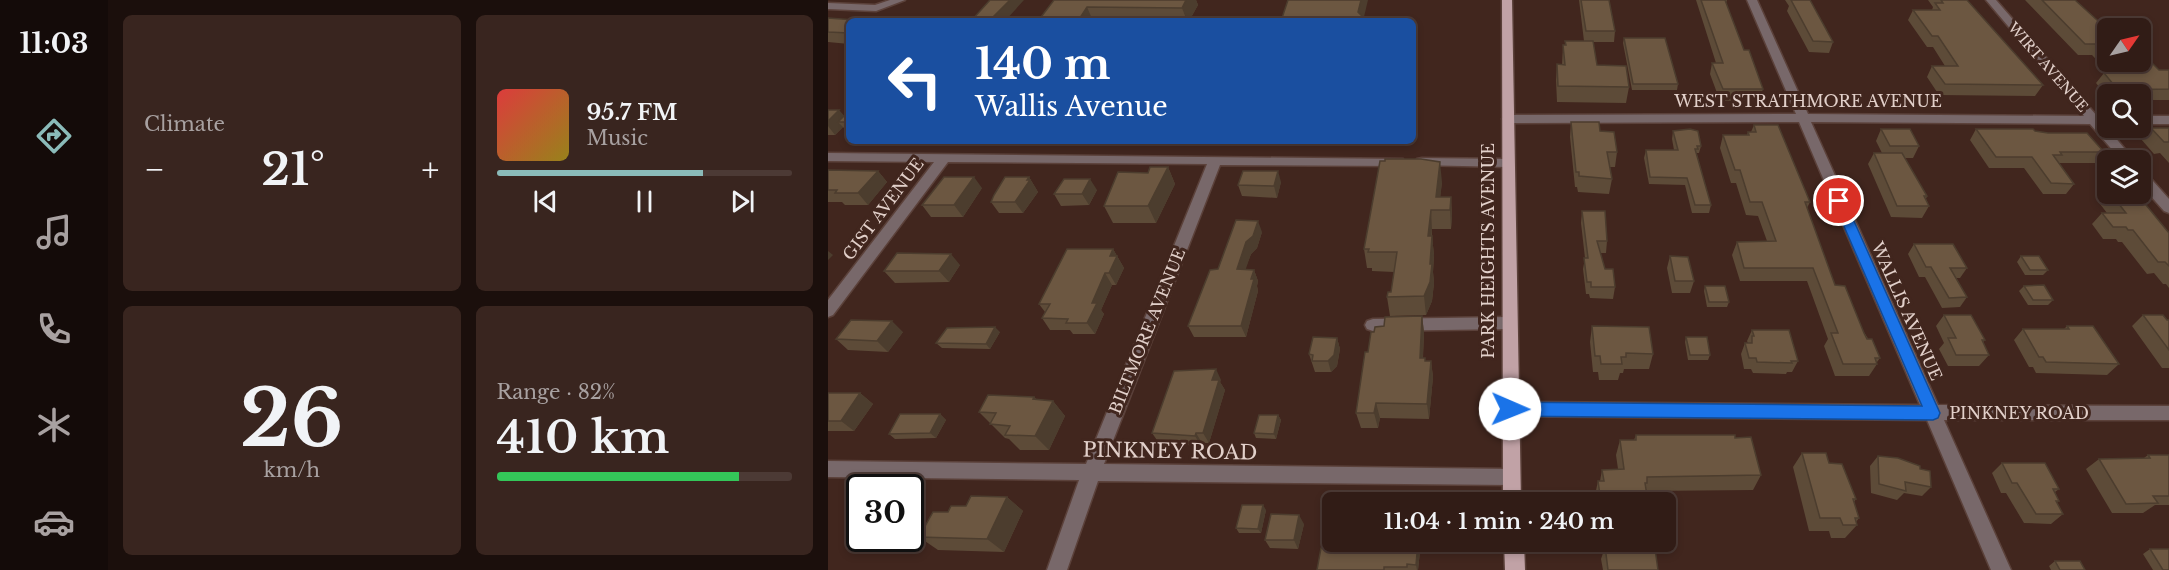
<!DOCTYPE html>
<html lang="en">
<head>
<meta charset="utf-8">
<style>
	:root { --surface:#311c16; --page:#39251f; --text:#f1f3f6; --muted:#a8a1a1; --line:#4c3a35; --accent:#8bbbb9 }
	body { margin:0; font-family:"Libre Baskerville",serif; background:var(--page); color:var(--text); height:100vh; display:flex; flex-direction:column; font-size:22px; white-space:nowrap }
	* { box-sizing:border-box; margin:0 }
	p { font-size:20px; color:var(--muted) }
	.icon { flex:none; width:33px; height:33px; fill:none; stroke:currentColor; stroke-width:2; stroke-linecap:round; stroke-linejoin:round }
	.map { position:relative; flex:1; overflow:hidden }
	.panel { display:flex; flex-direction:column; gap:15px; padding:15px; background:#1b0f0c; width:720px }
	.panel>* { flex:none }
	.guide { position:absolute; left:18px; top:18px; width:570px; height:126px; border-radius:9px; box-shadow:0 3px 9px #0003,0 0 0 2px var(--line); background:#1a4fa0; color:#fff; overflow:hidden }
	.needle { width:39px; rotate:56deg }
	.controls { position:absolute; left:1269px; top:18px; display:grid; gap:12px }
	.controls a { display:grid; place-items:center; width:54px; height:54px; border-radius:9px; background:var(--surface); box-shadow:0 3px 9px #0003,0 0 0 2px var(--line); font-size:30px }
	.speed { position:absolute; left:18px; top:474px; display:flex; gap:12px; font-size:30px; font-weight:700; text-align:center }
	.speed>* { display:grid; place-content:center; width:78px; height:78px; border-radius:50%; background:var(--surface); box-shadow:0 3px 9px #0003,0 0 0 2px var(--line); line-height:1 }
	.speed .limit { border:3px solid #111; border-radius:9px; background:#fff; color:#111 }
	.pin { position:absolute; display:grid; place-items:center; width:51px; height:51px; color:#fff; margin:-26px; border:3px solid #fff; border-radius:50%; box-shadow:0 2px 6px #0007 }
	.me { position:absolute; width:66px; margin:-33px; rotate:91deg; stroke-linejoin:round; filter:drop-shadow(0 0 4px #0008) }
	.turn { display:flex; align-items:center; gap:21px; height:126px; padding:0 30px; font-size:27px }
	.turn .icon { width:78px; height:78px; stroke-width:2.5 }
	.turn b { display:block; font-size:42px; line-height:51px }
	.big { font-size:45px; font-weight:600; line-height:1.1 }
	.panel .card { flex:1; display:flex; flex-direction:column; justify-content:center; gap:9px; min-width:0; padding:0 21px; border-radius:9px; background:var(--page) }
	.panel .dial { align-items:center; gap:0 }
	.dial b { font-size:78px; line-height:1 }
	.song { display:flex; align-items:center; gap:18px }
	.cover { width:72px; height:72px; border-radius:9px; background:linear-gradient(135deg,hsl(0 70% 55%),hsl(50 70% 35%)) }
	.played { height:6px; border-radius:3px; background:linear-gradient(90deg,var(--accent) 70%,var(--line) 70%) }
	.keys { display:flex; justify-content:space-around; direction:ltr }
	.heat { display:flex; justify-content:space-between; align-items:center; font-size:33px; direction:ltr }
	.charge { height:9px; border-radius:4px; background:linear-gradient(90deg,#34c759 82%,var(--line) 0) }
	.panel .tiles { flex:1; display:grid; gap:15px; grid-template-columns:repeat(2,1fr) }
	.trip { position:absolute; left:494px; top:492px; width:354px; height:60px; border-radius:9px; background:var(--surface); box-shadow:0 3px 9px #0003,0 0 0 2px var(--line); font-weight:600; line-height:60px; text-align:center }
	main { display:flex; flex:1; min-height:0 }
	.tabs { display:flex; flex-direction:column; width:108px; justify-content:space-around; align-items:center; background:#140b09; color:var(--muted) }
	.tabs .icon { width:42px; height:42px }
	.tabs .on { color:var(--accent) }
	.tabs b { font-size:27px; color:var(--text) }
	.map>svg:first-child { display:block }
</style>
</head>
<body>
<main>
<nav class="tabs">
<b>11:03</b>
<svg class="icon on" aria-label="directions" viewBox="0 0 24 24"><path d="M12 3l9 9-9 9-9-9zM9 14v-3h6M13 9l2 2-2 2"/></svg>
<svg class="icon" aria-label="music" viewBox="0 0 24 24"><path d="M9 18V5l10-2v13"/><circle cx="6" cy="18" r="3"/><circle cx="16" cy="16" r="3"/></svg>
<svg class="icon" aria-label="phone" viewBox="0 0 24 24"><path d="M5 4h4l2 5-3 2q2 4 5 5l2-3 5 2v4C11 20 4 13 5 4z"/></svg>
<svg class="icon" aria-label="climate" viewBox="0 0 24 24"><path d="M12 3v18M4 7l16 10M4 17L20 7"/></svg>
<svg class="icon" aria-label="car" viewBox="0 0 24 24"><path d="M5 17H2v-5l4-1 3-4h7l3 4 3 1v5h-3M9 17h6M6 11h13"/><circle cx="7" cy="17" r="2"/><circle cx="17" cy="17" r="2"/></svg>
</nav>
<section class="panel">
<div class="tiles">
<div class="card"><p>Climate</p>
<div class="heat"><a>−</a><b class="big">21°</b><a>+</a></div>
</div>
<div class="card">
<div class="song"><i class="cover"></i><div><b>95.7 FM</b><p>Music</p></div></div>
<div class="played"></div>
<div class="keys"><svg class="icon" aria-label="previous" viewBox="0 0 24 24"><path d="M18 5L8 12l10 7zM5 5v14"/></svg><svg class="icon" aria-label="pause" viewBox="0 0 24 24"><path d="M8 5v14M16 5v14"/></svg><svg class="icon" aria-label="next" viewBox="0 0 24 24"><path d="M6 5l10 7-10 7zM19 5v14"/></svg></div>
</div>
<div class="card dial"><b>26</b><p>km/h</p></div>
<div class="card"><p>Range · 82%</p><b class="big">410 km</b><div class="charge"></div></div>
</div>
</section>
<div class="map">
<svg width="1341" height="570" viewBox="0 0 1341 570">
	<rect width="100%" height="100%" fill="#41261e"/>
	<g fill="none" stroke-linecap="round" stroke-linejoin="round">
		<defs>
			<path id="minor" d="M62,0H77L48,11L0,9V3L47,5Z
				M919,0H929L980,114L1256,116L1158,0H1168L1269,116H1280V124H1276L1306,160H1293L1262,124L983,122L1110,405L1341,406V420H1116L1183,570H1163L1099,420L682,416L676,414L673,409L676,404L682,402L1092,405L971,122L680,123L674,119L680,115L968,114Z
				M1312,116H1341V124H1312Z
				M0,153L575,159L576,162L575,165L570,166L392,165L276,464L683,469L689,471L692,477L689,483L683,485L270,481L239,570H219L251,480L0,477V461L258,464L379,164L120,162L5,315L0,317V300L106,162L0,161Z
				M594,158L680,159L686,163L680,167L589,165L588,162L589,159Z
				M1312,171L1317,172L1341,199V213L1336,211L1312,184Z
				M681,317L687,319L689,323L687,327L681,329L545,331L539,329L537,325L539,321L545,319Z"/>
			<path id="major" d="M674,0H684L693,502H675Z
				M676,542H696L697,570H677Z"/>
		</defs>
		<use href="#minor" stroke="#5b413a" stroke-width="3"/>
		<use href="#major" stroke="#5b413a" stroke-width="3"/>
		<use href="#minor" fill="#78686a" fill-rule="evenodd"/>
		<use href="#major" fill="#c1a2a6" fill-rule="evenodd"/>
	</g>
	<path fill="#5d4b38" d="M226,0H368L370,5L361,21H210Z
		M751,0H781L787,31L786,42H765L769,65L801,87L798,103L729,102L728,80L729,64L734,65L735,45H737V41H756Z
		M868,0H899L898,3L903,16L916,50L935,89L931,100L892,101L882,74L884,63H888Z
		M957,0H982L1005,42L1001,53L981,52L959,11L961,6Z
		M1100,0H1139L1215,85L1207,96L1111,95L1099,77L1104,66H1117L1105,47H1099L1080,20L1085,10H1104L1105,7Z
		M1197,0H1247L1280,30V62H1312L1331,70H1341V100H1312V94H1280V98L1268,83L1276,73L1280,72L1264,55H1250Z
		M0,18L21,21V44L0,42Z
		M796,38L850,84L849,90H804L795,43Z
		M0,110L16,116L21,111V133H20L15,127L7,135H0Z
		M743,122L789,152L787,167H782L784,179L781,194L750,192L749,187H747L742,137Z
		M926,125L982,202L979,208L1007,285L1052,358L1049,362V364L1041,376H1007L996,346L1000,339L979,281H912L904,255L909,242L939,241L930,216L918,215L908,183H903L892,148L895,135H919L920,132H923Z
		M1323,128H1341V163L1332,153L1326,154L1313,139Z
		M1053,129L1091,146L1085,158H1076L1099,196L1098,199L1101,206L1094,218L1063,217L1040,164L1046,153H1054L1048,141Z
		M1148,129L1207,131L1276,152L1267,163H1231L1246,184L1238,194H1215L1196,168H1161L1142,140Z
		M845,131L873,146L871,153H869V155L883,205L881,213H864L857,185L821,184L816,158L818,150H846L844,139Z
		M340,167L347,184L328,223H285L276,206L320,173Z
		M0,170L50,171L59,182L40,205H17L14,202H0Z
		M201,177L210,192L195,213H171L163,202Z
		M453,182L449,198L414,196L410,185Z
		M614,182L612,197H623L624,216L623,229H604V236L606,255L605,272L606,283L604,301L598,315L562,316L559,297L563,292L566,272L544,271V268H539L536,249Z
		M154,188L135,217H103L94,205Z
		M1279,188L1280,194H1309L1341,233V288L1338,284H1335L1326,273L1319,274L1294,242H1290L1288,239H1275L1264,224L1274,213H1279L1269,200Z
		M269,190L261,205L233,206L226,194Z
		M754,211L779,241L778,253H772L777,269L787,287L785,299L762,298L761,294H758L755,269L757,258L753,223Z
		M434,232L429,248L423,254L417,269L426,270L430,281L429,286L430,291L418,337H366L360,326L390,269Z
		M1086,244L1139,268L1132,278H1128L1139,297L1132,307L1114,308L1097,277H1091L1080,254Z
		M285,249L296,268L288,285H284L273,310L276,314L267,334H245L242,330H222L214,318L217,312L211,304Z
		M842,256L866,281L862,293H844L839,268Z
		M1193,256L1220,270L1215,275H1197L1189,262Z
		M132,265L121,282L67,283L56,271Z
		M877,286L901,302L899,307H879L876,291Z
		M1196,286L1225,300L1220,305H1200L1191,291Z
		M1116,315L1157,340L1155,342L1161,355L1151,366H1120L1111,349L1116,343L1108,326Z
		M1315,315L1341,320V368H1334L1304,326Z
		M594,316L596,332L595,358L597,361H603L605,377L601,419L552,418L550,428H533L528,413L540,352L556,326Z
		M764,326L825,354L821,369H796L795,373H792L790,380H771L770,372H765L762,342Z
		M1239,326L1291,364L1279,375L1208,373L1205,367H1201L1186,340L1195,329H1236Z
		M924,330L970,361L964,372H959L958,374L925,373L923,369H916L913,354L917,343H920L919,341Z
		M75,332L60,352L20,350L8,339Z
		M172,332L162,349L114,348L108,343Z
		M858,337L882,355L880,360H860L857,342Z
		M509,338L512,349L509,366L503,372H487L481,354Z
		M393,380L392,382L397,390L381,443H374L373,446L331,443L324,433Z
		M0,393H32L45,404L26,431H0Z
		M206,397L208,399L225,401L237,416L221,450H192L181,439L177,438L151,412Z
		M112,414L118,420L108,438L67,439L61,434Z
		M450,415L453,420L448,439L428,438L426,433Z
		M808,435L907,438L933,475L925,490L818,491L820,502H768L767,495L770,481H772L774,470L790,469L788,455L792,440H806Z
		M974,453L1001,463L1028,499L1026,502L1031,518L1028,522L1029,525L1017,538H1003L1001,531H981L965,467Z
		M1320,455H1341V505H1327L1315,513H1284L1258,469L1271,459L1316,458Z
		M1050,456L1092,469L1103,487L1094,496L1076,493L1069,500L1043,493L1042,466Z
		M1174,463L1231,489L1227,492L1231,501L1229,502L1235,514L1223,524L1196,523L1178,493H1173L1164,473Z
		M179,497L195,511L176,552L110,550L91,537L120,512L138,506Z
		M438,510L433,533H411L408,528Z
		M476,524L470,549L442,548L437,540Z
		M518,542H593L590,570H489L517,548Z
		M773,542H826L830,570H775L773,559L775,553Z
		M1322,549L1341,570H1325L1315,554Z
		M1227,561L1257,570H1223L1221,566Z"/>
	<path fill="#4c3d2e" d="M182,0H196L177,21H161Z
		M358,0H368L370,5L361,21H359L354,8Z
		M533,0H540L535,21L530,12Z
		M259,7L265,21H250Z
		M11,110L21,121L10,122L15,127L7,135L0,126V121Z
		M612,162L614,182L611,210L608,197Z
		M340,167L347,184L328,223L320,206Z
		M50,171L59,182L40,205L30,193Z
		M450,171L453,182L449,198L446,186Z
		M146,177L154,188L135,217L126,205Z
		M201,177L210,192L195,213L187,202Z
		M262,179L269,190L261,205L254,194Z
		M623,197L624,216L623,229L622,210Z
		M603,210L604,229L602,255L600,236Z
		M430,221L434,232L429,248L423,254L414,280L409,269L418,242Z
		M604,236L606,255L605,272L606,283L604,301L598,315L596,296L602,264Z
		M285,249L296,268L288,285L281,273L282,256Z
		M0,251L5,255L0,260Z
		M123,254L132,265L121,282L111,271Z
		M426,270L430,281L429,286L430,291L418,337L413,326Z
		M277,273L284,285L273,310L276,314L267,334L259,323L264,303Z
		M594,316L596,332L594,374L592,358Z
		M64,321L75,332L60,352L49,341Z
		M167,327L172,332L162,349L158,344Z
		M509,338L512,349L509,366L503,372L500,361Z
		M603,361L605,377L601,419L599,404Z
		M388,369L393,380L392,382L397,390L381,443L375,433L384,380Z
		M32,393L45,404L26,431L13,421Z
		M206,397L219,411L225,401L237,416L221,450L207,436L205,399Z
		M548,403L552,418L550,428L546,413Z
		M112,414L118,420L108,438L102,433Z
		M450,415L453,420L448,439L446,434Z
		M368,433L374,443L373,446L367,436Z
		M179,497L195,511L176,552L159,539Z
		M435,505L438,510L433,533L430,529Z
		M471,515L476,524L470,549L466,540Z
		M590,542H593L590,570H589L588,565Z"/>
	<path fill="#6c5741" stroke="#4c3d2e" stroke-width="1.5" d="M162,0H182L161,21H143Z
		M226,0H358L354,8L259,7L250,21H210Z
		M460,0H533L530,12L537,19L538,21H453Z
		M753,0H781L787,31H758Z
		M873,0H897L916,50H921L935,89H895L884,63H895Z
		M963,0H982L1005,42L985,41Z
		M1113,0H1139L1215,85L1117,84L1104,66H1130L1110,36H1104L1085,10H1112L1107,3H1115Z
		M1214,0H1247L1280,30V53L1271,44H1257Z
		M0,18L41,21H21V33L0,32Z
		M796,38H837L850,84H805Z
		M737,41H765L769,65L798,66L801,87L730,86L729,64L737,65L735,45H738Z
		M1312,51L1331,70H1341V89L1290,90L1276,73L1298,72L1288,62H1312Z
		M0,110H11L0,121Z
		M21,111V122H10Z
		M743,122H771L772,131L786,132L789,152H779L784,179L751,176V172H748Z
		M926,125H950L982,202H977L1007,285L1017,286L1036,333L1039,339H1044L1052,358H1047L1049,364H1015L1003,333H1010L985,268H916L909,242L948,241L934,202H922L912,170H907L895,135H921L920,132H928Z
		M1323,128H1341V142H1336Z
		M862,129L870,131L873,146H869L870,149H867L883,205H867L859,178L822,177L818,150H850L845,131Z
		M1053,129H1082L1091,146H1062Z
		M1148,129H1205L1207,131L1220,133H1259L1276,152H1232L1234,155H1225L1246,184L1223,183L1204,157H1168Z
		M1046,153H1074L1099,196H1096L1101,206H1069Z
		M557,159H593L612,162L608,197H623L622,210H603L600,236H604L602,264H604L602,282L596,296L559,297L560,292H563L569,252H540L541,249H536L552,161H557Z
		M322,167H340L320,206H276L290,172L320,173Z
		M0,170L50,171L30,193H7L9,190H0Z
		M415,171H450L446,186L410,185Z
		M116,177H146L126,205H94Z
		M177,177H201L199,180H202L187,202H163L166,195Z
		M236,179H262L254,194H226Z
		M1283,194H1309L1341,233V266L1337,262H1330L1305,230H1300L1298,227H1285L1274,213H1298Z
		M754,211H777L779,241H769L777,269H785L787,287H763V282H759L756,258H760Z
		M408,220L430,221L425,236L418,242L409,269L426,270L423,279H426L413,326H360L382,270L390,269Z
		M1086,244H1125L1139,268H1122L1139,297L1121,298L1103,267H1098Z
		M239,249H285L282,256H289L281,273H277L264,303H269L259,323H238L240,319L214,318L222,304H211Z
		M69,253L123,254L111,271H56Z
		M842,256L860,257L866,281H847Z
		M1193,256H1211L1220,270H1202Z
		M1216,285L1225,300H1205L1196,286Z
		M877,286H897L901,302H881Z
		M1116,315H1143L1157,340H1154L1161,355H1128L1120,338H1128Z
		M1315,315H1335L1339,320H1341V350Z
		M594,316L592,358H597V361H603L599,404L548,403L546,413H528L537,352H540L543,332H546L547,327L556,326L557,317Z
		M23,320L64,321L49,341L8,339Z
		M764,326L821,327L825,354L798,353V357H793L794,364H773L772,356H767Z
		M1239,326H1265L1291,364L1218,362L1215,357H1211L1195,329H1241Z
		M167,327L158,344L108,343L119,328Z
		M924,330H961L970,361H963L964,363L929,362L928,358H921L917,343H924V336H926Z
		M485,337L509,338L506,355L500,361H484L485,355L481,354Z
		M858,337H879L882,355H862Z
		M388,369L384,380H391L375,433H368L367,436L324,433L346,371Z
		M0,393H32L13,421H0Z
		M160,395L206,397L205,399L225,401L207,436L177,435L182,426L162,424L168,413L151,412Z
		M72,414H112L102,433L61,434Z
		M431,415H450L446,434L426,433Z
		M808,435H907V438L923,437L933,475L819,477V483H817L820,502H773L770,481H776L774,470L796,469L792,440H808Z
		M974,453H998L1001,463L1014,464L1028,499H1025L1031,518H1027L1029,525H1015L1012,518H992Z
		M1320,455H1341V496H1325L1330,503L1298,504L1271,459L1322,458Z
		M1050,456L1070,458L1092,466V469L1102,471L1103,487L1077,482L1078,491L1051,484Z
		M1174,463H1217L1231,489H1225L1231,501H1228L1235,514H1208L1189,483H1184Z
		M143,496L179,497L159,539L91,537L105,512H120L123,506H138Z
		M414,505H435L430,529L408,528Z
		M443,514L471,515L466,540H437Z
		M518,542H590L588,565L579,564V567H556V570H489L493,548H517Z
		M779,542H826L830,570H780L777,546H780Z
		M1322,549H1341V570H1335Z
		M1227,561H1252L1257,570H1232Z"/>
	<path fill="#1a73e8" stroke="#114b97" stroke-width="1.5" d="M1011,197L1017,201L1112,413L1110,418L1105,420L682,416L676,414L674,409L676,404L682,402L1094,406L1005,201Z"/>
	<g text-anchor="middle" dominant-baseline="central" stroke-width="6" stroke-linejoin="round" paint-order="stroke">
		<g font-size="14" fill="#e2d0ca" stroke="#41261e">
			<text transform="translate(1220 67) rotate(49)">WIRT AVENUE</text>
		</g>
		<g font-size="16" fill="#e2d0ca" stroke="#41261e">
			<text x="980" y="101">WEST STRATHMORE AVENUE</text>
			<text transform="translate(55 209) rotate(-53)">GIST AVENUE</text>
			<text transform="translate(660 251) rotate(-90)">PARK HEIGHTS AVENUE</text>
			<text transform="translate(1079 311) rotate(66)">WALLIS AVENUE</text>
			<text transform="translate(319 331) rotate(-68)">BILTMORE AVENUE</text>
			<text x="1191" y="413">PINKNEY ROAD</text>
		</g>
		<g font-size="20" fill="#e2d0ca" stroke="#41261e">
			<text transform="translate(342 451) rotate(1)">PINKNEY ROAD</text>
		</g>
	</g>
</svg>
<div class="controls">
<a><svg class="needle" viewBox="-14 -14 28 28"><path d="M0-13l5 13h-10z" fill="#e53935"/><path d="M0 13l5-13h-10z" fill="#a8a1a1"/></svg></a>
<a><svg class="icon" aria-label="search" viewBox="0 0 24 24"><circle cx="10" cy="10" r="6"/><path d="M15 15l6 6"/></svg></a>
<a><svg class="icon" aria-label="layers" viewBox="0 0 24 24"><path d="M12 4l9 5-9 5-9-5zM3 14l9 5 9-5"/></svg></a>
</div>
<div class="speed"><div class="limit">30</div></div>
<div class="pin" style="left:1011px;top:201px;background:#d93025"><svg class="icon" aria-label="arrive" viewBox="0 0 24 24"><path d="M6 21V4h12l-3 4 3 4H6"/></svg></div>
<svg class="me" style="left:682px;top:409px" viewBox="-20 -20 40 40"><circle r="19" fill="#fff"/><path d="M0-13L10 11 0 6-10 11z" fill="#1a73e8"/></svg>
<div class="trip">11:04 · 1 min · 240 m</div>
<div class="guide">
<div class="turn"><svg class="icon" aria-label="left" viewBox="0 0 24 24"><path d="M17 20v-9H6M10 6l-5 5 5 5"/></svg><div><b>140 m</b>Wallis Avenue</div></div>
</div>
</div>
</main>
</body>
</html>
